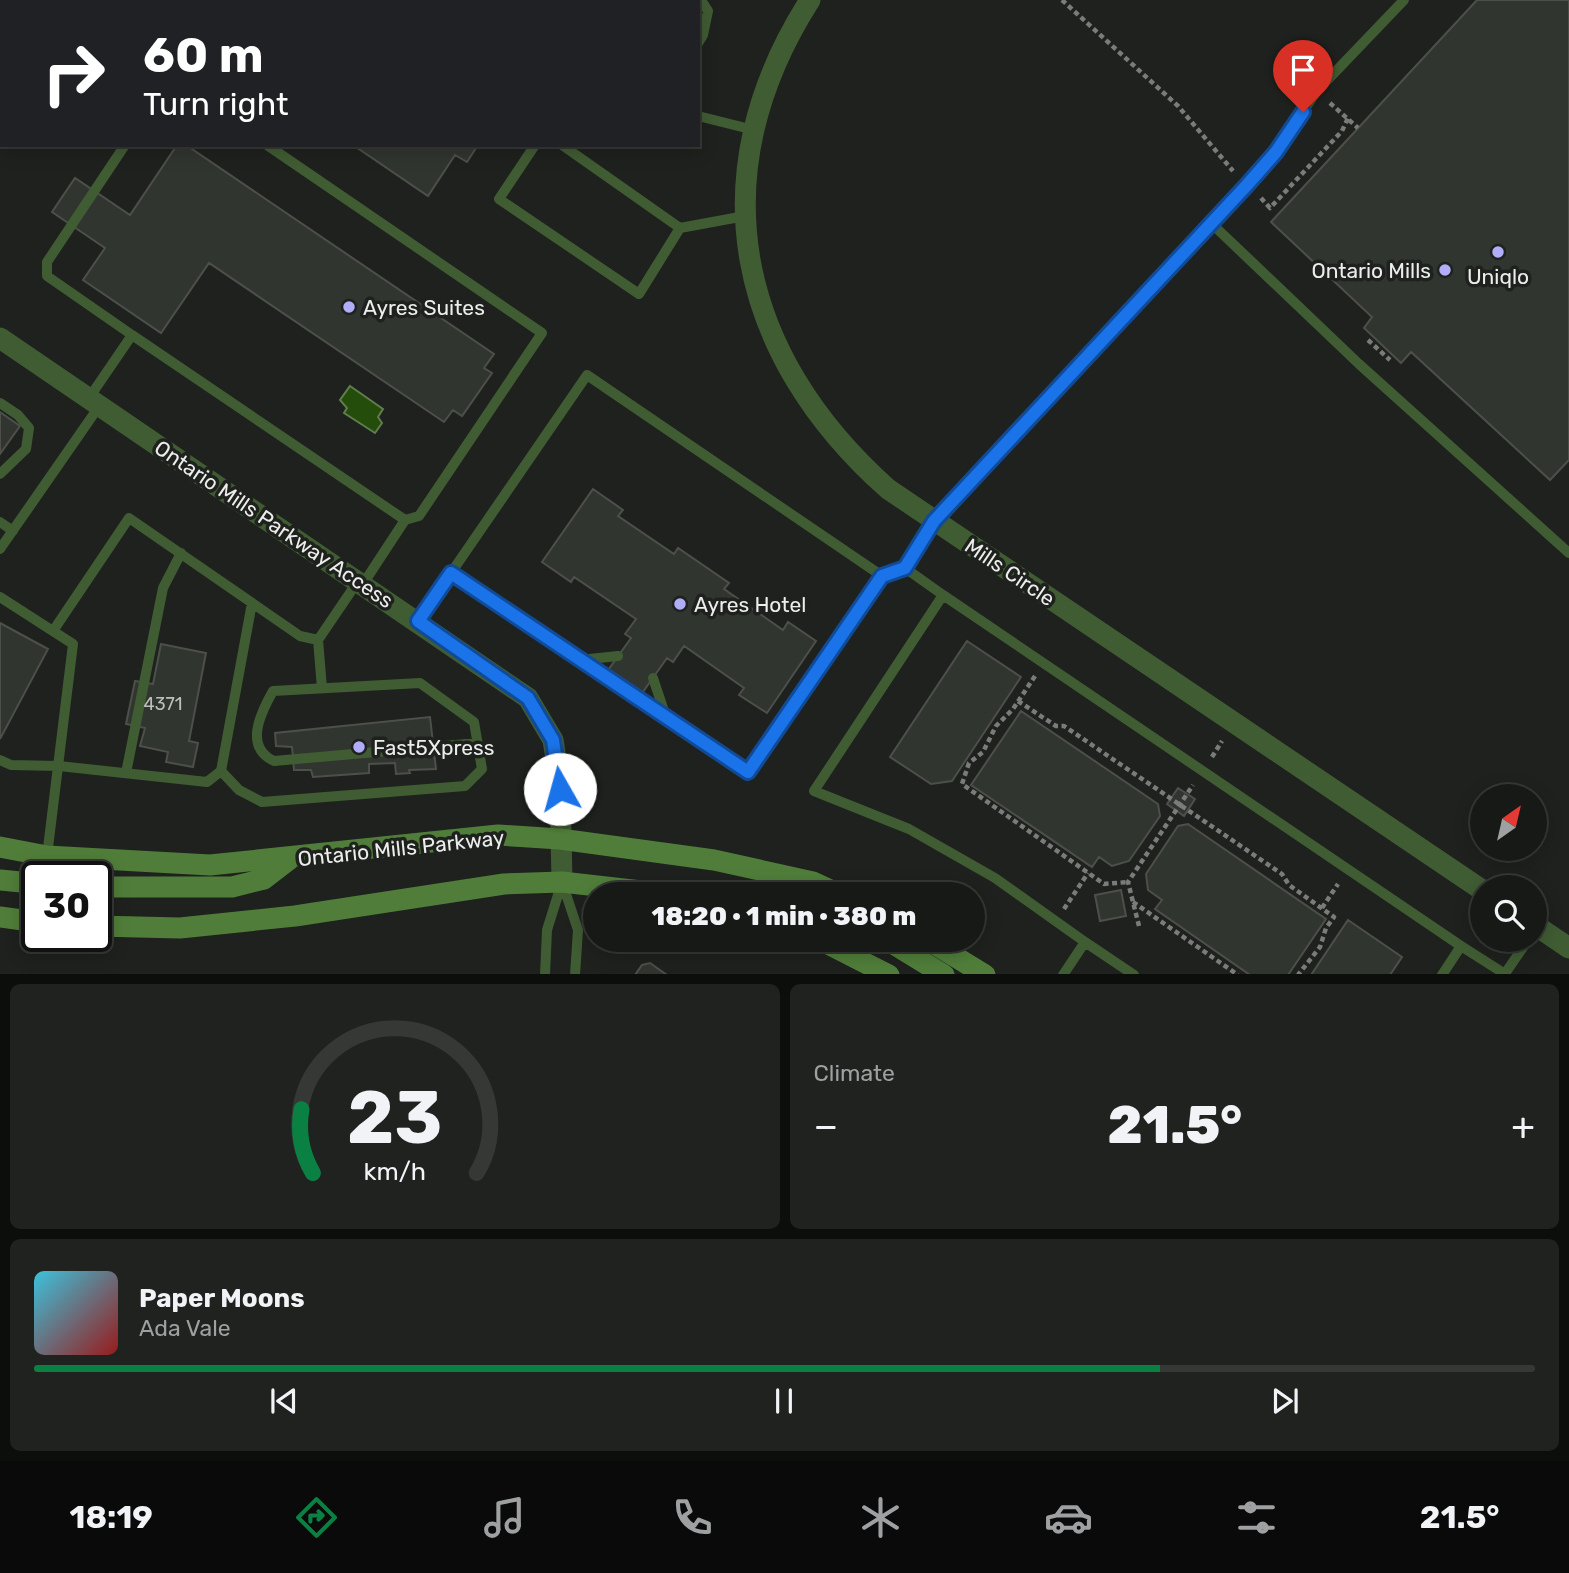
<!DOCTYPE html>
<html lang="en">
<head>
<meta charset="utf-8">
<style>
	:root { --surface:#161916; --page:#1f221f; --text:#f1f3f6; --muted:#9ea0a1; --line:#353835; --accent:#0b8043 }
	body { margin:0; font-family:Rubik,sans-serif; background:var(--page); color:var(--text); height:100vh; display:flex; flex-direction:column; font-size:26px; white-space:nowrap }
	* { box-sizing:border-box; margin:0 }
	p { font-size:23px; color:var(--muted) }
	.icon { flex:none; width:38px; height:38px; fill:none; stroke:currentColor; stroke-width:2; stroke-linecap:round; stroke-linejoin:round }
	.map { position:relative; height:974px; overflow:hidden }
	.side { display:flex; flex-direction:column; gap:10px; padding:10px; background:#0c0e0c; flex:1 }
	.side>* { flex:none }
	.top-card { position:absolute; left:0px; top:0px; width:700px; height:147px; box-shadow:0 4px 18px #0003,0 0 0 2px var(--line); background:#202124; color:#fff; overflow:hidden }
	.needle { width:46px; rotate:34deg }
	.buttons { position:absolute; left:1470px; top:784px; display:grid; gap:14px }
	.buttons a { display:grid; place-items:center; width:77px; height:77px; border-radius:50%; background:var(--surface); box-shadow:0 4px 18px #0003,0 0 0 2px var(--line); font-size:35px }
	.speed { position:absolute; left:21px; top:861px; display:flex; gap:14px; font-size:35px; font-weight:700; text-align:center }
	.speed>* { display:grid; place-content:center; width:91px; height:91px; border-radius:50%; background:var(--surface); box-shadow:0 4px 18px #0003,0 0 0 2px var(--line); line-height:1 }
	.speed .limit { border:4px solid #111; border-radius:10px; background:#fff; color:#111 }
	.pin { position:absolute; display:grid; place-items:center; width:60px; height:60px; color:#fff; margin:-72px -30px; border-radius:50% 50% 50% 0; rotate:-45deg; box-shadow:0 0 7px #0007 }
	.pin .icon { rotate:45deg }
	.me { position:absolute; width:77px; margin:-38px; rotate:353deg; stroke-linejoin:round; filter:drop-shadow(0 0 5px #0008) }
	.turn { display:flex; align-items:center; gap:24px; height:147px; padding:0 28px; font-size:32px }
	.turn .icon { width:91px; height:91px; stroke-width:2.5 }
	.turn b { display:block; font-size:49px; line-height:60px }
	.big { font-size:52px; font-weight:800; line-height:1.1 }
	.side .tile { flex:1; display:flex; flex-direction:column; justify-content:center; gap:10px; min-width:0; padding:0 24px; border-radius:10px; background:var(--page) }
	.side .dial { align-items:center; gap:0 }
	.dial svg { height:182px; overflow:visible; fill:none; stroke:var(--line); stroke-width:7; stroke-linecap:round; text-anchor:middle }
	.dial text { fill:var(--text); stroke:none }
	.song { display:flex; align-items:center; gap:21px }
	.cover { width:84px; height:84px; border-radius:10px; background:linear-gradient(135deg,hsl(190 70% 55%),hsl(0 70% 35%)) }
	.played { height:7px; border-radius:4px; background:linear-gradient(90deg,var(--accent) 75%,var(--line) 75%) }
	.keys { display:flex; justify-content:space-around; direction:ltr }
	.heat { display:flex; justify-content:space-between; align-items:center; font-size:38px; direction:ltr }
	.side .tiles { flex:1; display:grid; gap:10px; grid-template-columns:1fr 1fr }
	.tile:last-child { grid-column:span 2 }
	.trip { position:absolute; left:583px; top:882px; width:402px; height:70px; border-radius:35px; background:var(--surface); box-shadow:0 4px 18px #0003,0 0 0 2px var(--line); font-weight:800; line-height:70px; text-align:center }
	.tab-bar { display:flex; height:112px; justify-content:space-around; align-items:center; background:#090a09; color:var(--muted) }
	.tab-bar .icon { width:49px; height:49px }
	.tab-bar .active { color:var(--accent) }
	.tab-bar b { font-size:32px; color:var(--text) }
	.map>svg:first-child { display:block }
</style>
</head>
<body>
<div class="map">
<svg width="1569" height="975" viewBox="0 0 1569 975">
	<rect width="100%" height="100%" fill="#1e211d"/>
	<path fill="#244c0a" stroke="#607d4e" stroke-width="2" d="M350,386L383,409L378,417L382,423L375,433L344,413L347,408L340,400Z"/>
	<path fill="#313530" stroke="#4c4f4a" stroke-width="2" d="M335,0H407L409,2H334Z
		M1477,0H1569V460L1550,480L1411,352L1401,363L1364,328L1372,317L1271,222Z
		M177,145H186L494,354L484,368L492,373L462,416L453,410L444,422L209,263L161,333L83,280L105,248L52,212L75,178L130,215Z
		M353,145H478L467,162L455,155L428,196Z
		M0,412L20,426L0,454Z
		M593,489L623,510L618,516L674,554L678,548L729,583L724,589L783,630L788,622L816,641L767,713L739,695L744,688L684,646L673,662L667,658L640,696L606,673L631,638L625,634L636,619L574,577L571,582L542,562Z
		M0,623L48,649L0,739Z
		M967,641L1021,677L952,781L931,784L890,757Z
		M161,644L206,653L189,741L198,743L193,767L166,762L168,752L140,746L145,728L126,724L135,681L153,684Z
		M1021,711L1158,804L1160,816L1129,861L1112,866L1099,857L1092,867L971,785Z
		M430,717L436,769L409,770L410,773L396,774L395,763L369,764V773L313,777L311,770H294L292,747L276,746L275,733Z
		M1178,788L1195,799L1184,816L1167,804Z
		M1188,824L1326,919L1288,975H1250L1155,909L1162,900L1148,890L1146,874L1178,826Z
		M1121,890L1126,916L1100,921L1095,895Z
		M1348,920L1402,957L1390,975H1311Z
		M650,963L667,975H635L642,965Z"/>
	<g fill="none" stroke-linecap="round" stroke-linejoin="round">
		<path stroke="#797c78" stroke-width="4.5" stroke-dasharray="5 3.5" stroke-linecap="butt" d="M580,0L582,2
			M1062,0L1178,106L1233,171
			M1330,103L1358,128
			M1261,198L1270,208L1342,131L1348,118
			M1368,340L1390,360
			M1035,676L1013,709L996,726L983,752L969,763L962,784L1104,884L1128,882
			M1018,701L1056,726H1064L1282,874L1289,885L1334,917L1326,928L1320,947L1298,975
			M1212,757L1222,741
			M1133,902L1238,975
			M1322,908L1338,884
			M1064,909L1088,873
			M1139,926L1128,882L1193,785"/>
		<path stroke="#405c33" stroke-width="10" d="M149,0L150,2
			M513,0L515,2
			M685,0L686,2
			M247,2L248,0
			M698,43L703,35L708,11L701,0
			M698,116L754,130
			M267,145L542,333L419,516L405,520L363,584
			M535,145L499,199L639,294L680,228
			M562,145L680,228L745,216
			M1211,223L1359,364L1569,553
			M132,335L405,520
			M89,398L132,335L47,276V262L125,145
			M0,403L18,415L29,428L26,449L0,474
			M0,522L13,531
			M0,549L100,405
			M905,568L943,595L814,791L909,829L995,878L1085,942L1063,975
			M451,574L748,772L882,576
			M943,595L1461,946L1442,975
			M0,597L73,644L47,856
			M418,621L587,375L882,576L905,568L934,521L1247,185L1276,151L1317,91L1404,0
			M53,631L129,518L300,636L318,640L358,581
			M318,640L322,688
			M580,660L618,656
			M653,678L666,717
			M0,760L11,765L59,766L207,782L221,771L252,603
			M221,771L239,790L262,802L465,786L482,769L474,722L420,683L273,691C260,714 244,747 274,761L478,743
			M126,773L163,588L181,553
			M562,882L578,930L575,975
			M1085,942L1134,975
			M1461,946L1505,974
			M545,975L547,930L562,882
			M1504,975L1528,940"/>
		<path stroke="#405c33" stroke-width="21" d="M810,0C698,175 736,354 888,489L1482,890
			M0,338L528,698L553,740L560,784L562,882
			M1535,925L1569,948"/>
		<path stroke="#507e3a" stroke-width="21" d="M0,847L47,856L210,865L498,835L560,839L714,860L813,882L839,894
			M0,880L21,882L39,876L47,856
			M96,890L108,887H232L264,879L290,859
			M0,917L37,922
			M96,926L180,928L295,916L504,884L562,882L668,894
			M820,940L889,975
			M887,940L944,975
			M928,940L985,975"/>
		<path stroke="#5d983e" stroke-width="21" d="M90,2L91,0
			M0,100L2,98"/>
	</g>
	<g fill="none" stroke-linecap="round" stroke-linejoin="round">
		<defs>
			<path id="route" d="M560,789L553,740L528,698L418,621L451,573L748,772L882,576L905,568L934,521L1247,185L1276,152L1303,112"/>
		</defs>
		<use href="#route" stroke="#114b97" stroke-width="18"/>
		<use href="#route" stroke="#1a73e8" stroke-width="12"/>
	</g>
	<g fill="#b2adf9" stroke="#1e211d" stroke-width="2.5">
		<circle cx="1498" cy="252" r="7"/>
		<circle cx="1445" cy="270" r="7"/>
		<circle cx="349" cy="307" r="7"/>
		<circle cx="680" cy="604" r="7"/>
		<circle cx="359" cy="747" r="7"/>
	</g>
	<g text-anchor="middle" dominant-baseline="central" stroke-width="7" stroke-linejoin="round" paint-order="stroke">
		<g font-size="18" fill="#bdc0bc">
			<text x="163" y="704">4371</text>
		</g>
		<g font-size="21" fill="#eceeeb" stroke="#1e211d" text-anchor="start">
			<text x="1431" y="270" text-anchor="end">Ontario Mills</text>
			<text x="1498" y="276" text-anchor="middle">Uniqlo</text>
			<text x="363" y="307">Ayres Suites</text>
			<text x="694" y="604">Ayres Hotel</text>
			<text x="373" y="747">Fast5Xpress</text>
		</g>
		<g font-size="21" fill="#eceeeb" stroke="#1e211d">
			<text transform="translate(274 524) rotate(34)">Ontario Mills Parkway Access</text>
			<text transform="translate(1010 572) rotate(34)">Mills Circle</text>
			<text transform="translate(401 848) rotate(-6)">Ontario Mills Parkway</text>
		</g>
	</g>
</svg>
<div class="buttons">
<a><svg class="needle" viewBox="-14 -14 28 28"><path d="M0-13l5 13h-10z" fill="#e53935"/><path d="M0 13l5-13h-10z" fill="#9ea0a1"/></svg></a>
<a><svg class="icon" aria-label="search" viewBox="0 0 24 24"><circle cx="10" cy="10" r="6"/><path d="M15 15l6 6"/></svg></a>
</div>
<div class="speed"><div class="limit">30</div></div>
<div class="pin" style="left:1303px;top:112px;background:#d93025"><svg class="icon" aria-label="arrive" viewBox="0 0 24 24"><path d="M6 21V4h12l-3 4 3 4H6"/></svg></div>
<svg class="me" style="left:560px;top:789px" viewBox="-20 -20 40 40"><circle r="19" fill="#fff"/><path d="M0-13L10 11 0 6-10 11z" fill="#1a73e8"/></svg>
<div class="trip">18:20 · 1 min · 380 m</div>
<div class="top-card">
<div class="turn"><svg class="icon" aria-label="right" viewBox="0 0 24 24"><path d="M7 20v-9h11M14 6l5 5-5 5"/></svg><div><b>60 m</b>Turn right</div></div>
</div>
</div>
<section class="side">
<div class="tiles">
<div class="tile dial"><svg viewBox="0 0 100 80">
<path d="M14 69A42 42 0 1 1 86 69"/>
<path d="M14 69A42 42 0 0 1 9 41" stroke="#0b8043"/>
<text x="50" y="56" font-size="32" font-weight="700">23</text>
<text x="50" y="72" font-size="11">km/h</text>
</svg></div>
<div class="tile"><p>Climate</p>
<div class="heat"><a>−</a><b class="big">21.5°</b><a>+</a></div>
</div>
<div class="tile">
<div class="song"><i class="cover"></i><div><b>Paper Moons</b><p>Ada Vale</p></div></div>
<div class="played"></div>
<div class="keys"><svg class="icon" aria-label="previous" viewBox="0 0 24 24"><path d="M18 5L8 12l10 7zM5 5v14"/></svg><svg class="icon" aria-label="pause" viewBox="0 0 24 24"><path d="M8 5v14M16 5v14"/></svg><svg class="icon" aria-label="next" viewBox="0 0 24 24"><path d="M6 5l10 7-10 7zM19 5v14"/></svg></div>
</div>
</div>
</section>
<nav class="tab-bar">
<b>18:19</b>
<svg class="icon active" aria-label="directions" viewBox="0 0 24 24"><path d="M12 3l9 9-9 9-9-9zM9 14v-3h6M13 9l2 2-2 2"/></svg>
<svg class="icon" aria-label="music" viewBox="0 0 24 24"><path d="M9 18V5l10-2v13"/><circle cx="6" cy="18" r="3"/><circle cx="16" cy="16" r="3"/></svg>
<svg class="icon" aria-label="phone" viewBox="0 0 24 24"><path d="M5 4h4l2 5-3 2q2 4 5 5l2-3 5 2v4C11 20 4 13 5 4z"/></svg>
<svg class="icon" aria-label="climate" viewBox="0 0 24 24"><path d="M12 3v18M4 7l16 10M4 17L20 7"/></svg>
<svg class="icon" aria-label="car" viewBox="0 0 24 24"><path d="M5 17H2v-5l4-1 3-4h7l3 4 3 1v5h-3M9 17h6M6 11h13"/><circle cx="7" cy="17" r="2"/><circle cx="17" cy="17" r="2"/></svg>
<svg class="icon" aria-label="filters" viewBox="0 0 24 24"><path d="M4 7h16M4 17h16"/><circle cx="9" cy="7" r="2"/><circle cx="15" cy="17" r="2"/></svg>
<b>21.5°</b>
</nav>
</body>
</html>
